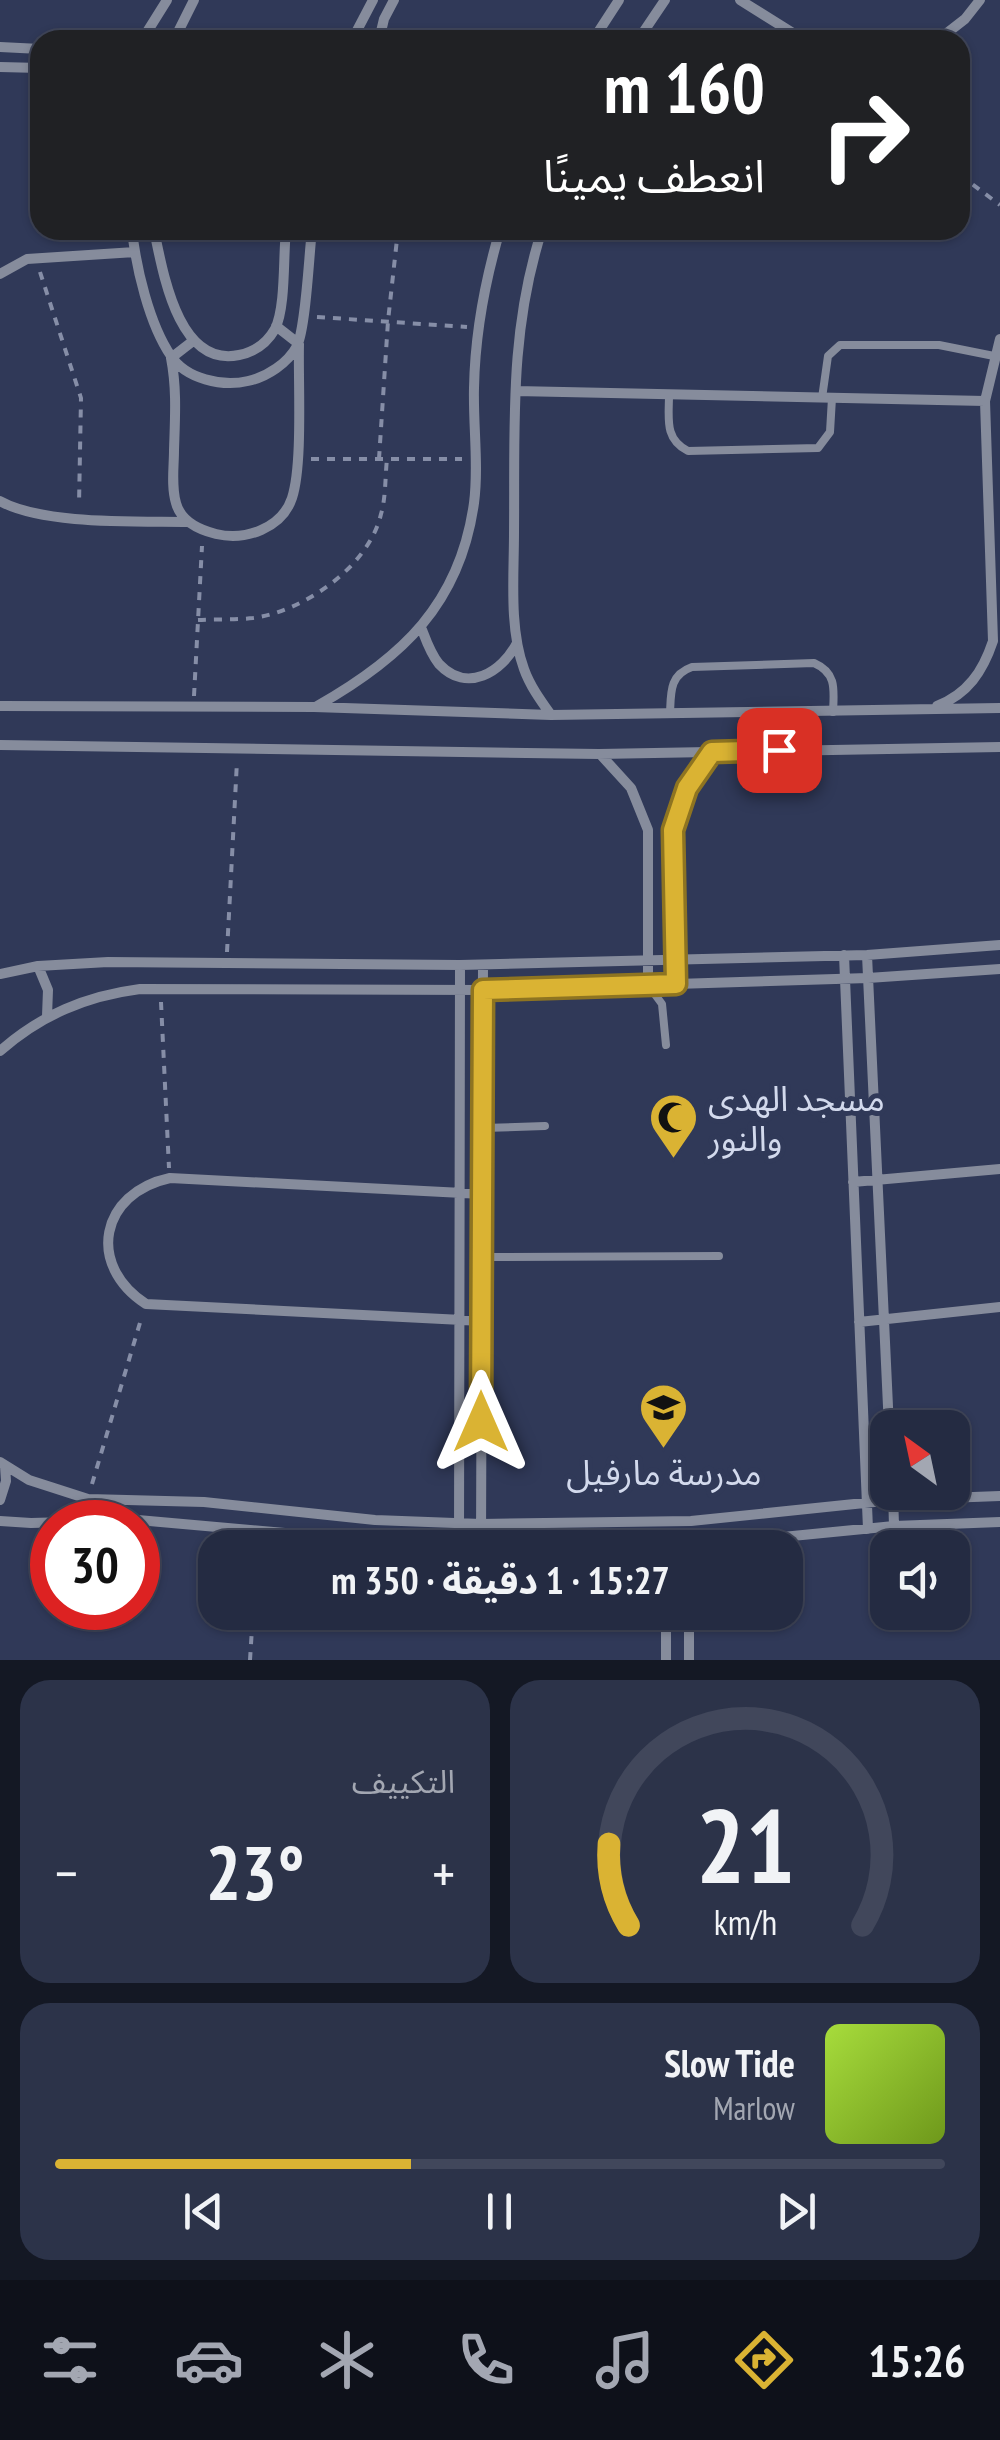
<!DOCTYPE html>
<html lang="ar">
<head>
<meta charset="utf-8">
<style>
	:root { --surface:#242b42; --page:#2c3349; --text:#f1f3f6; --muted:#a3a7b2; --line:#41475b; --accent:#dab333 }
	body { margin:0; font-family:"PT Sans Narrow","Noto Sans Arabic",sans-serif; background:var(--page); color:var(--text); direction:rtl; height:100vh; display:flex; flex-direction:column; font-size:38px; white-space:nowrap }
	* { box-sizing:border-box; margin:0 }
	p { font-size:32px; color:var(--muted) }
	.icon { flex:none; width:55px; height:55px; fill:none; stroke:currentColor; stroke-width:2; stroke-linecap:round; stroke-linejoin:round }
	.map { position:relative; height:1660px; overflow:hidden; direction:ltr }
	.drawer { display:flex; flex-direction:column; gap:20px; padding:20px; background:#141824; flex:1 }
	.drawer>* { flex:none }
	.hud { position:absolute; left:30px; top:30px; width:940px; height:210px; border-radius:30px; box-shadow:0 2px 8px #0004,0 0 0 2px var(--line); direction:rtl; background:#202124; color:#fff; overflow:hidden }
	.needle { width:65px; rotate:327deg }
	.tools { position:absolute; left:870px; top:1410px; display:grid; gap:20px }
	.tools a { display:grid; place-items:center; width:100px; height:100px; border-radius:20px; background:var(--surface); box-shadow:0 2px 8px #0004,0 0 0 2px var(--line); font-size:50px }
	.speed { position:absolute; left:30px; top:1500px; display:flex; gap:20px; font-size:50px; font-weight:700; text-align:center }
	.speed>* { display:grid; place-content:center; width:130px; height:130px; border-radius:50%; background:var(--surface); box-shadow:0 2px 8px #0004,0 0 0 2px var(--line); line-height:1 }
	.speed .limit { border:15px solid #d22; background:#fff; color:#111 }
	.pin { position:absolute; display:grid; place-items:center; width:85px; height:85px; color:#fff; margin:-42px; border-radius:20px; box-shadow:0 5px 15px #0006 }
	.me { position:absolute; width:110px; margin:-55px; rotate:0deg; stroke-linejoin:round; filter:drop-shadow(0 0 8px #0008) }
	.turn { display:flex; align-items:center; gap:35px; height:210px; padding:0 40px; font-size:45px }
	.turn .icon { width:130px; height:130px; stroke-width:2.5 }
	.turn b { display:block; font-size:70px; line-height:85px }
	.big { font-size:75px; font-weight:700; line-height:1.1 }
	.drawer .card { flex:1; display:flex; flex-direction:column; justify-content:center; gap:15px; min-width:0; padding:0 35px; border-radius:30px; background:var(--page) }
	.drawer .dial { align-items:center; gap:0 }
	.dial svg { height:260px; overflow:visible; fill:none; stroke:var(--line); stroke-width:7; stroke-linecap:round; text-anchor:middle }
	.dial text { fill:var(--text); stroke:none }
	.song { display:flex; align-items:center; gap:30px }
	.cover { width:120px; height:120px; border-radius:15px; background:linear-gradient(135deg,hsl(80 70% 55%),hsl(80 70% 35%)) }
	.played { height:10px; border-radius:5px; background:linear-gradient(90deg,var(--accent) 40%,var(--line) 40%) }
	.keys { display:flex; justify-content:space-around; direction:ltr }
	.heat { display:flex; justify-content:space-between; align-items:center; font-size:55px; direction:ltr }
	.drawer .tiles { flex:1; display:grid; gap:20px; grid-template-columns:1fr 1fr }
	.card:last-child { grid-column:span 2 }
	.trip { position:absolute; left:198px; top:1530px; width:605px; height:100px; border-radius:30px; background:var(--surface); box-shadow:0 2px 8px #0004,0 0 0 2px var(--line); font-weight:700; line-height:100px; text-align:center; direction:rtl }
	.tab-bar { display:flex; height:160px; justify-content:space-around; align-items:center; background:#0e111a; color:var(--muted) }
	.tab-bar .icon { width:70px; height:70px }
	.tab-bar .selected { color:var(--accent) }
	.tab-bar b { font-size:45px; color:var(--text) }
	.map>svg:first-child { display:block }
</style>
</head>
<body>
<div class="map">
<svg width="1000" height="1660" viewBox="0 0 1000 1660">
	<rect width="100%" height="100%" fill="#303958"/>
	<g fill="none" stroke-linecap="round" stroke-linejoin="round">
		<path stroke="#868ea7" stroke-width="4" stroke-dasharray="8 8" stroke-linecap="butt" d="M960,175L1000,205
			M40,272L81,398L79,505
			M317,317L467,327
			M311,459H462
			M379,459L388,321L398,230
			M198,620C216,619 235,620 253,618C305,611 369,566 381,514C386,497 385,477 387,459
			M194,696L202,546
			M227,952L237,761
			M161,1002L169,1168
			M92,1484L142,1316
			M250,1660L253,1612"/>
		<path stroke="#868c9c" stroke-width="8" d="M669,395C669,418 664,439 688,451L818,448L830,432L832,398
			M822,398L828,356L840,345H939L994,356
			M670,714C671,693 669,675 692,667L814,663C837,673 834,690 833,712
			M648,985L662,1004L666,1045
			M483,1128L545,1126
			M482,1257L719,1256"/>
		<path stroke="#868c9c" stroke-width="10" d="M740,0L804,40
			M142,40L167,0
			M174,40L194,0
			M352,40L373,0
			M379,40L384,19L394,0
			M593,40L619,0
			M638,40L665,0
			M938,40L965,19L980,0
			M0,47L40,49
			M0,67L40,68
			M132,230C136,267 149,324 171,356C186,379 222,387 248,381C267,377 288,363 297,346C306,327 309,254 312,230
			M154,230C163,272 178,368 239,355C254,352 267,343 275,329C286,307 283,256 286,230
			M542,230C509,331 515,428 514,533C514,576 509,628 524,669C530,686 541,701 551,715
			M0,274L27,259L135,252
			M193,341L171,358C177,389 175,418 174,450C174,467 171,486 176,503C181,522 200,530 216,534C246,541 282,528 292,498C303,464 298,383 299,344L276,326
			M516,391L985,401
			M0,501C43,525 137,521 188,522
			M421,627C426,640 430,653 439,664C467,694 502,672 517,643
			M0,706L314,707L551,715L1000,708
			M317,706C402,658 460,604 474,503C479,466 473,426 474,388C475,334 485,281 500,230
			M937,706C968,694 983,671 993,641L985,401L1000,339
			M0,745L599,754L1000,747
			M812,750L813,712
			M600,754L631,788L648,830V985
			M844,955L868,1529
			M867,955L889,1428
			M38,966L48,990L47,1016
			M0,974L38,966L108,962L460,965L867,955L1000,945
			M676,984L673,830L687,788L712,752
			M0,1051C41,1015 86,996 140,989L483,990L868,978L1000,969
			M853,1182L1000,1169
			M482,1321L146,1304C86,1265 100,1193 170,1178L482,1194
			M859,1322L1000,1307
			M0,1462L29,1480L88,1499L204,1502L375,1520L481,1524L691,1521L893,1500L1000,1496
			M893,1492L894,1526
			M0,1500L6,1481L5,1466
			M0,1521L31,1523L138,1520L455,1548
			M459,1548L460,965
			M481,1548L483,965
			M624,1548L690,1546L894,1526L1000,1522
			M666,1612V1660
			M689,1660V1612"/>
	</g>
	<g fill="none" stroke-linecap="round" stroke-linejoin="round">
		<defs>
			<path id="route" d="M481,1422L483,990L676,984L673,830L687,788L712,752L779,750"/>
		</defs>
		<use href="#route" stroke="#8e7421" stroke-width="25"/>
		<use href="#route" stroke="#dab333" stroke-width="18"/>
	</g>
	<defs>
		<symbol id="mosque-pin" viewBox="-11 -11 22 30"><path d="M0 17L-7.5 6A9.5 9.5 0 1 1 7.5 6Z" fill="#dab333" stroke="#303958"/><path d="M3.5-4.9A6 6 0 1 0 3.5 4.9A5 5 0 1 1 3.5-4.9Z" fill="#111"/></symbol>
		<symbol id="school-pin" viewBox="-11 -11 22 30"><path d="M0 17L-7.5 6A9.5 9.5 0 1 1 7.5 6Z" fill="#dab333" stroke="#303958"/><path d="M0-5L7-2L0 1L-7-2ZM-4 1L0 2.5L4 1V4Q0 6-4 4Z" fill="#111"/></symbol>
	</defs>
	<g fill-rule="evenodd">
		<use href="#mosque-pin" x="646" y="1090" width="55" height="75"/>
		<use href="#school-pin" x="636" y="1380" width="55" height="75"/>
	</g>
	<g text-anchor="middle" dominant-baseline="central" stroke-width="10" stroke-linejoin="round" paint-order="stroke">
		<g font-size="35" fill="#d2d9ec" stroke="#303958" text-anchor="start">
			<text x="708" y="1098">مسجد الهدى<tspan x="708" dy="40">والنور</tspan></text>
			<text x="664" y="1472" text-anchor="middle">مدرسة مارفيل</text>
		</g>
	</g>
</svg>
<div class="tools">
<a><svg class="needle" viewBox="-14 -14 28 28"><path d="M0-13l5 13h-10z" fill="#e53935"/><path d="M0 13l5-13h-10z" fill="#a3a7b2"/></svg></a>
<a><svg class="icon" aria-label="sound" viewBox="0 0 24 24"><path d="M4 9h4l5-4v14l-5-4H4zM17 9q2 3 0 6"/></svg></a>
</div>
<div class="speed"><div class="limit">30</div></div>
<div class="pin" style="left:779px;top:750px;background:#d93025"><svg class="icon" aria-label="arrive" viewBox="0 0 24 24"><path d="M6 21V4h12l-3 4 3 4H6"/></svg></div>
<svg class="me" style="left:481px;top:1422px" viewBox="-20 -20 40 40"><path d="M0-17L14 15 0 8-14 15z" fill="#dab333" stroke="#fff" stroke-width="4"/></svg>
<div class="trip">15:27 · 1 دقيقة · 350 m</div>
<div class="hud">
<div class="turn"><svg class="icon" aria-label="right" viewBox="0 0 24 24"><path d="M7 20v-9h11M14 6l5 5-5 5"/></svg><div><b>160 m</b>انعطف يمينًا</div></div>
</div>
</div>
<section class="drawer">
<div class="tiles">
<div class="card dial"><svg viewBox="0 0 100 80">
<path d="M14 69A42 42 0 1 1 86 69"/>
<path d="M14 69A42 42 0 0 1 8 44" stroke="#dab333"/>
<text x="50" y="56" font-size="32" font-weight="700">21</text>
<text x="50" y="72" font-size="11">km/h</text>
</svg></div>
<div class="card"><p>التكييف</p>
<div class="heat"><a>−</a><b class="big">23°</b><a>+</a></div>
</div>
<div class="card">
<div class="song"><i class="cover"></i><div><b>Slow Tide</b><p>Marlow</p></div></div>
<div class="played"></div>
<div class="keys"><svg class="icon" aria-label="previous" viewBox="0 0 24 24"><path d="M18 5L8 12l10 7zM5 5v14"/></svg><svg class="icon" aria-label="pause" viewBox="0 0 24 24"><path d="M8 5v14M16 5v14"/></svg><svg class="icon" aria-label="next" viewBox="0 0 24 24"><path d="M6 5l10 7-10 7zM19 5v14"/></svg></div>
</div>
</div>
</section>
<nav class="tab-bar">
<b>15:26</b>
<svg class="icon selected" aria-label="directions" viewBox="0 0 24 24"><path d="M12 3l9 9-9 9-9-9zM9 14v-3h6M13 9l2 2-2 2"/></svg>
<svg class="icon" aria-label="music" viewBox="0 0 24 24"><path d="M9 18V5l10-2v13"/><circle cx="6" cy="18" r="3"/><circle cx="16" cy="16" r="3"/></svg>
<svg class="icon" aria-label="phone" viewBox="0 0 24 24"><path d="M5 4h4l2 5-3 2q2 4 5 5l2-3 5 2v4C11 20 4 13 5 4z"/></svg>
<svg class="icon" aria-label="climate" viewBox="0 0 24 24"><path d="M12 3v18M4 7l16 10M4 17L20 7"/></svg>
<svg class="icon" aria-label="car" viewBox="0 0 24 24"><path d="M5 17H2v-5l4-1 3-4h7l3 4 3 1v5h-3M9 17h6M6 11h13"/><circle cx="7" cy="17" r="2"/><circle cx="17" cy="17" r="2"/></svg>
<svg class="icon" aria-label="filters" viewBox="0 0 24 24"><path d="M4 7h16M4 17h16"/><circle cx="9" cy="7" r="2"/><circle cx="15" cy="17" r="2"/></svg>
</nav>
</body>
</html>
